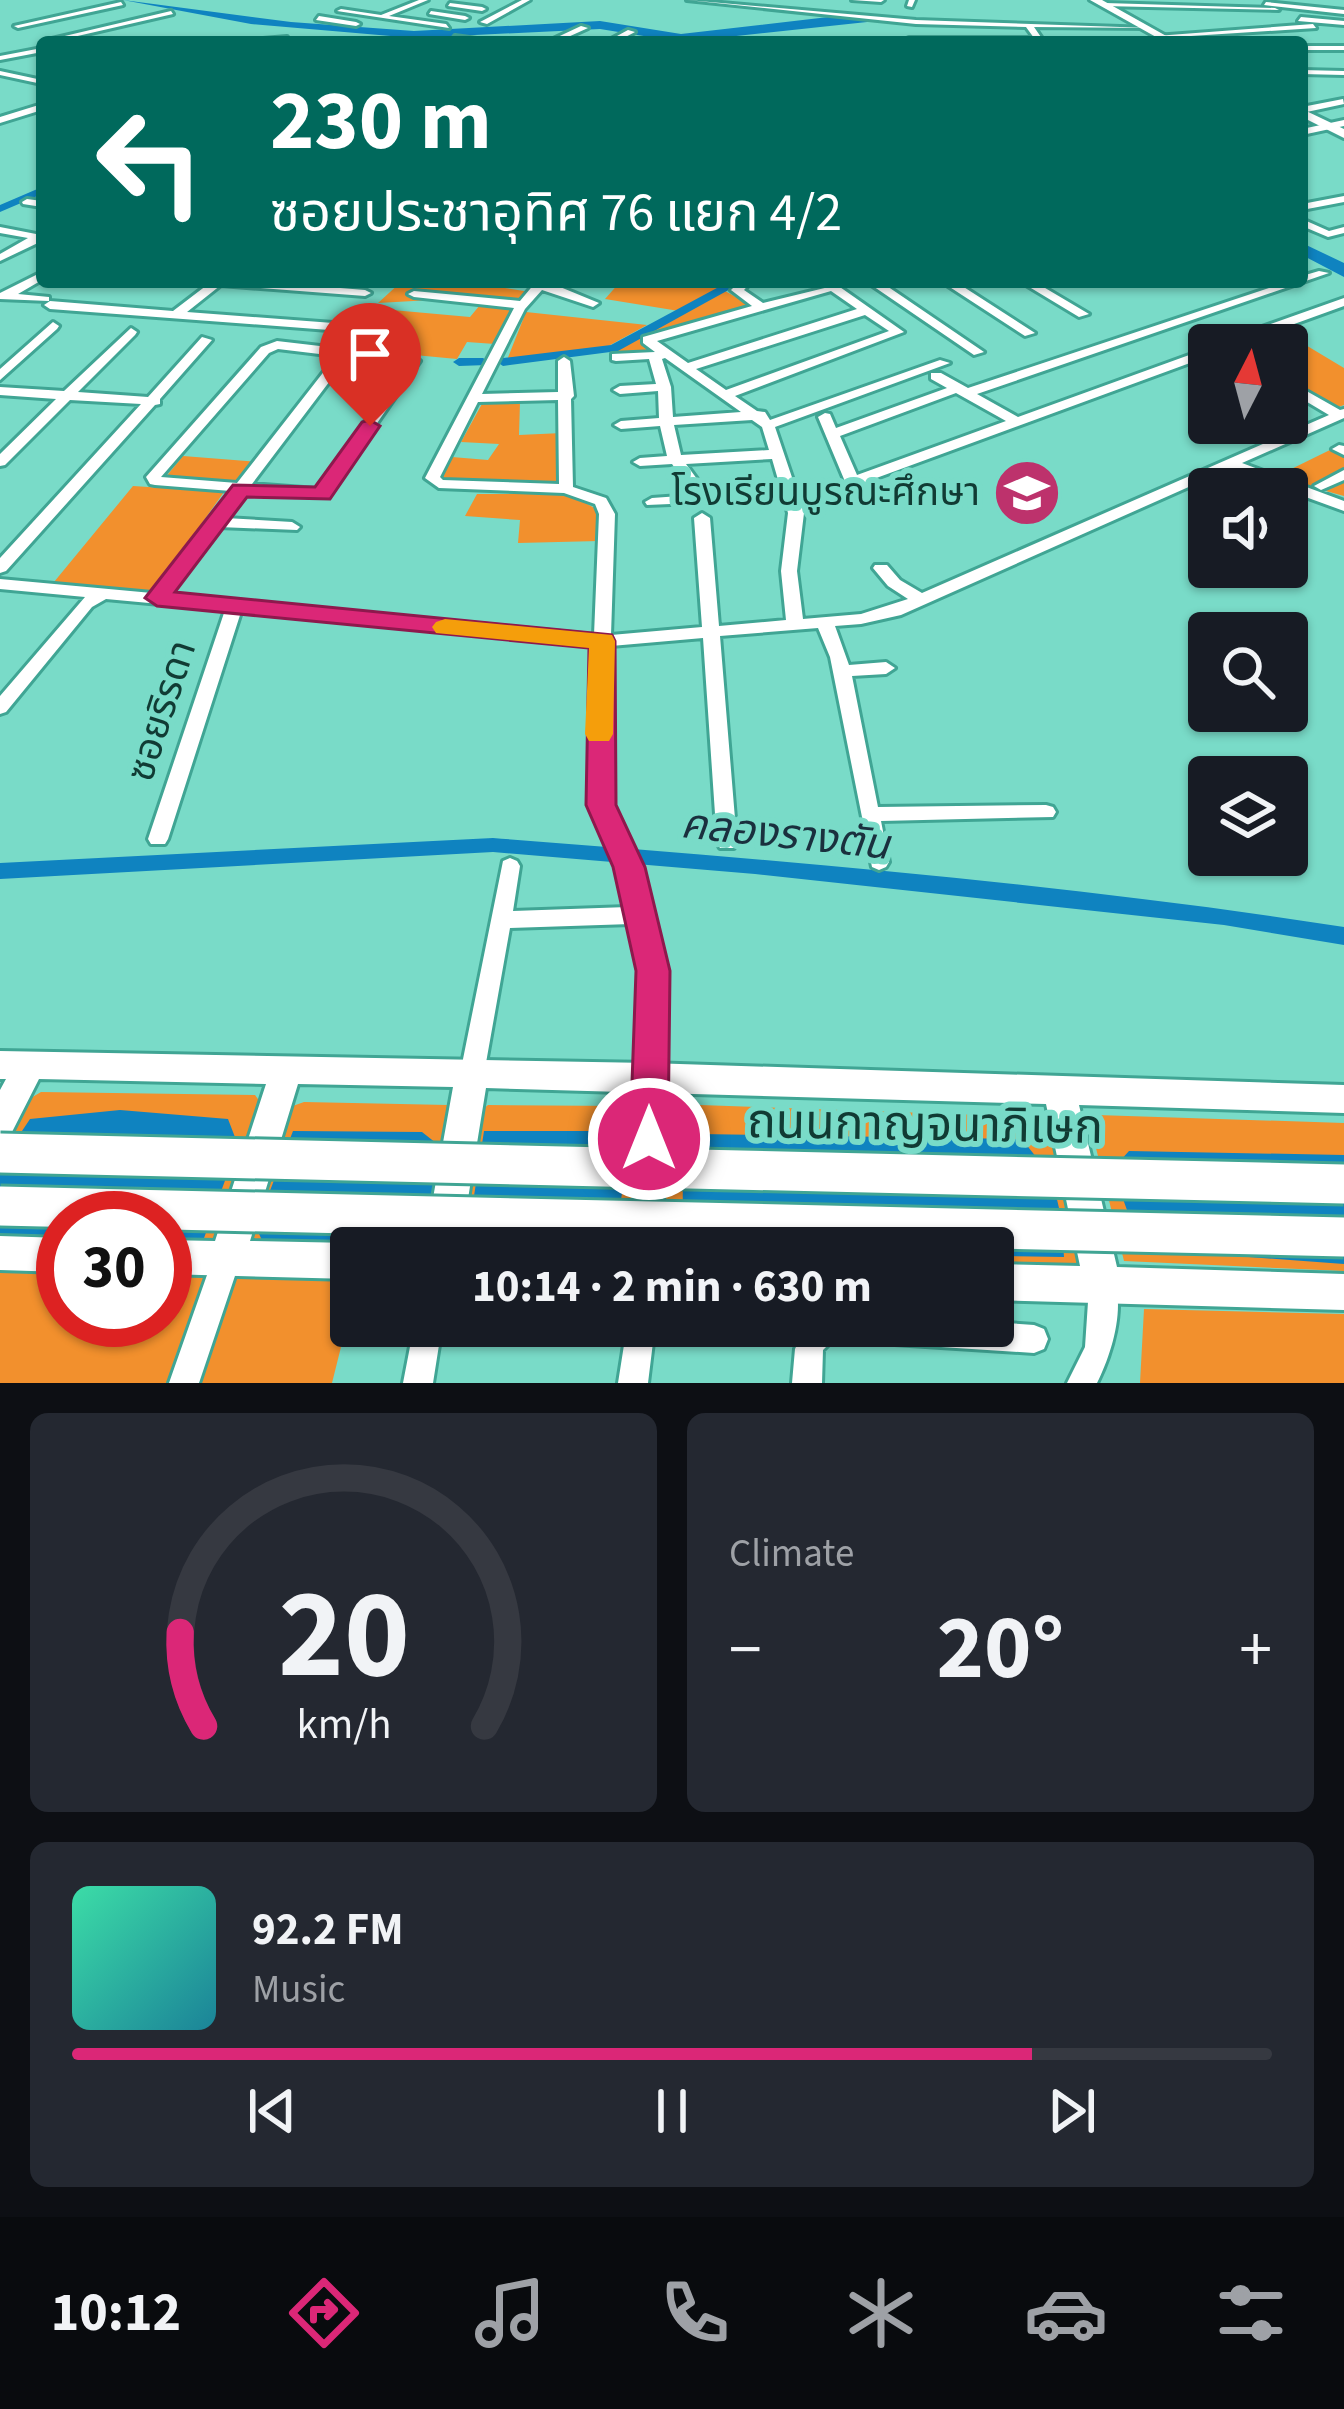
<!DOCTYPE html>
<html lang="en">
<head>
<meta charset="utf-8">
<style>
	:root { --surface:#171b24; --page:#242831; --text:#f1f3f6; --muted:#9ea1a6; --line:#363941; --accent:#db2777 }
	body { margin:0; font-family:"Source Sans 3","Noto Sans Thai",sans-serif; background:var(--page); color:var(--text); height:100vh; display:flex; flex-direction:column; font-size:45px; white-space:nowrap }
	* { box-sizing:border-box; margin:0 }
	p { font-size:39px; color:var(--muted) }
	.icon { flex:none; width:66px; height:66px; fill:none; stroke:currentColor; stroke-width:2; stroke-linecap:round; stroke-linejoin:round }
	.map { position:relative; height:1383px; overflow:hidden }
	.drawer { display:flex; flex-direction:column; gap:30px; padding:30px; background:#0d0f14; flex:1 }
	.drawer>* { flex:none }
	.guide { position:absolute; left:36px; top:36px; width:1272px; height:252px; border-radius:12px; box-shadow:0 3px 9px #0004; background:#00695c; color:#fff; overflow:hidden }
	.needle { width:78px; rotate:6deg }
	.buttons { position:absolute; left:1188px; top:324px; display:grid; gap:24px }
	.buttons a { display:grid; place-items:center; width:120px; height:120px; border-radius:12px; background:var(--surface); box-shadow:0 3px 9px #0004; font-size:60px }
	.speed { position:absolute; left:36px; top:1191px; display:flex; gap:24px; font-size:60px; font-weight:700; text-align:center }
	.speed>* { display:grid; place-content:center; width:156px; height:156px; border-radius:50%; background:var(--surface); box-shadow:0 3px 9px #0004; line-height:1 }
	.speed .limit { border:18px solid #d22; background:#fff; color:#111 }
	.pin { position:absolute; display:grid; place-items:center; width:102px; height:102px; color:#fff; margin:-123px -51px; border-radius:50% 50% 50% 0; rotate:-45deg; box-shadow:0 0 12px #0007 }
	.pin .icon { rotate:45deg }
	.me { position:absolute; width:132px; margin:-66px; rotate:0deg; stroke-linejoin:round; filter:drop-shadow(0 0 9px #0008) }
	.turn { display:flex; align-items:center; gap:42px; height:252px; padding:0 36px; font-size:54px }
	.turn .icon { width:156px; height:156px; stroke-width:2.5 }
	.turn b { display:block; font-size:84px; line-height:102px }
	.big { font-size:90px; font-weight:700; line-height:1.1 }
	.drawer .tile { flex:1; display:flex; flex-direction:column; justify-content:center; gap:18px; min-width:0; padding:0 42px; border-radius:18px; background:var(--page) }
	.drawer .dial { align-items:center; gap:0 }
	.dial svg { height:312px; overflow:visible; fill:none; stroke:var(--line); stroke-width:7; stroke-linecap:round; text-anchor:middle }
	.dial text { fill:var(--text); stroke:none }
	.song { display:flex; align-items:center; gap:36px }
	.cover { width:144px; height:144px; border-radius:18px; background:linear-gradient(135deg,hsl(160 70% 55%),hsl(190 70% 35%)) }
	.played { height:12px; border-radius:6px; background:linear-gradient(90deg,var(--accent) 80%,var(--line) 80%) }
	.keys { display:flex; justify-content:space-around; direction:ltr }
	.heat { display:flex; justify-content:space-between; align-items:center; font-size:66px; direction:ltr }
	.drawer .tiles { flex:1; display:grid; gap:30px; grid-template-columns:1fr 1fr }
	.tile:last-child { grid-column:span 2 }
	.trip { position:absolute; left:330px; top:1227px; width:684px; height:120px; border-radius:12px; background:var(--surface); box-shadow:0 3px 9px #0004; font-weight:700; line-height:120px; text-align:center }
	.tab-bar { display:flex; height:192px; justify-content:space-around; align-items:center; background:#090b0e; color:var(--muted) }
	.tab-bar .icon { width:84px; height:84px }
	.tab-bar .on { color:var(--accent) }
	.tab-bar b { font-size:54px; color:var(--text) }
	.map>svg:first-child { display:block }
</style>
</head>
<body>
<div class="map">
<svg width="1344" height="1383" viewBox="0 0 1344 1383">
	<rect width="100%" height="100%" fill="#79dbc8"/>
	<path fill="#f2902d" fill-rule="evenodd" d="M401,282H501L498,287L524,291V295L516,303L441,294L431,300L378,303Z
		M620,282H735L679,311L605,299Z
		M725,291L754,307L644,341L655,353L611,356V352Z
		M480,305L516,308L495,344L467,342L457,359L319,346L370,308L470,317Z
		M526,312L647,325L603,349L507,360Z
		M1299,341L1344,368V405L1336,408L1287,377V346Z
		M483,402H520L519,435L562,433L563,483L442,479L452,457L488,460L499,444L461,442Z
		M1334,448L1344,453V496L1275,477Z
		M183,456L258,462L239,486L164,479Z
		M133,486L224,492L153,592L54,582Z
		M477,494H569L600,511L599,541L518,543L520,520L465,516Z
		M41,1092L255,1095L263,1106L170,1383H0V1147L24,1102ZM63,1218H165V1320H63Z
		M304,1102L448,1105L454,1121L433,1248H351V1307L332,1383H200L287,1108Z
		M488,1105L624,1106L637,1111L628,1248H458L478,1113Z
		M700,1105L1039,1117L1050,1123L1087,1273L993,1270V1248H663L670,1110Z
		M1097,1115L1344,1123V1271L1124,1261L1094,1140Z
		M1144,1309L1344,1314V1383H1140Z"/>
	<path fill="#0f83c0" d="M120,1110L228,1119L238,1145L200,1249L165,1265V1218H63V1259L0,1245V1164L30,1119Z
		M293,1131L422,1132L441,1147L427,1248L268,1254L256,1227Z
		M484,1131H615L629,1151L613,1248H478L468,1235Z
		M699,1134L1021,1139C1058,1179 1061,1204 1064,1257L993,1256V1248H716L685,1242C683,1205 677,1166 699,1134Z
		M1129,1151L1344,1155V1264L1141,1249L1123,1199L1119,1162Z"/>
	<g fill="none" stroke-linecap="round" stroke-linejoin="round">
		<path fill="#0f83c0" fill-rule="evenodd" d="M655,36L662,38L657,42H648Z
			M42,187V194L0,212V205Z
			M728,282H743L618,351L503,366L497,362L503,358L611,345Z
			M483,358L489,362L487,365L459,366L453,362L459,358Z
			M493,838C777,860 1062,883 1344,927V945L1224,925L755,874L493,852L0,879V863Z"/>
		<path fill="#0f83c0" fill-rule="evenodd" d="M123,0L291,22L414,31L600,21L681,34L837,16L895,19L681,42L600,29L414,38L251,24Z
			M1302,243L1344,263V277L1302,255Z"/>
		<defs>
			<path id="minor" d="M419,0H428L389,16L446,24L449,28L337,11L341,9L381,15Z
				M522,0H530L487,24L480,22Z
				M687,0L916,20L1150,28L1034,27L1043,40L1040,42H908L905,40L909,38H1034L1026,27L916,24Z
				M852,0H884L881,2Z
				M909,0H915L912,7L907,6Z
				M121,2L123,5L18,28L14,26Z
				M1266,2L1344,10V14L1264,5Z
				M450,3L482,7L486,9L482,11L448,6Z
				M1105,3L1275,8L1279,10L1103,6Z
				M171,11L173,14L56,41L52,39Z
				M431,11L465,16L469,18L465,20L429,14Z
				M319,16L356,22L360,24L356,26L316,20Z
				M1301,17L1344,21V25L1298,21Z
				M1313,24L1316,28L1160,38L1156,36Z
				M581,26L588,28L557,42H547Z
				M628,30L635,32L616,42H606Z
				M455,36L484,40L488,42L452,40Z
				M287,37L290,41L248,42L252,40Z
				M1302,46H1344V50H1302Z
				M42,48V52L0,60V56Z
				M1302,70L1344,71V75L1302,74Z
				M0,71L42,80V84L0,75Z
				M1343,99L1344,104L1302,113V107Z
				M42,104V110L0,123V117Z
				M1344,120V126L1302,135V129Z
				M1344,196V202L1302,210V204Z
				M27,199L42,201V207L23,204L22,202Z
				M1302,219L1329,231L1344,227V233L1328,237L1302,226Z
				M0,227L36,234L42,232V241L0,261V254L28,238L0,233Z
				M1319,271L1329,273L977,394L1018,417L1203,350L1194,340L1196,337L1216,334L1228,339L1344,298V306L1236,345L1210,343L1212,345H1209V356L860,484L868,503L866,506H856L854,503L818,417L825,413L830,414L836,428L947,388L931,379V373H941L968,388L1287,282H1302V276ZM956,393L1006,421L857,475L840,436Z
				M42,272V280L18,294L49,297V301L0,299V293Z
				M211,282H266L365,290L371,293L365,296L221,285L187,312L333,323V329L329,330L50,309L44,305L50,301L173,311Z
				M548,282L599,303L593,307L542,290L525,309L482,394L558,392V361L564,357L570,361L574,396L571,399L573,487L606,498L615,514L611,635L702,627L694,518L702,513L710,518L719,626L786,620L781,571L788,513L784,499L647,505L645,502L652,498L694,495L672,464L640,466L633,462L640,458L667,456L660,426L621,429L614,425L621,421L659,418L658,391L620,394L613,390L620,386L656,384L649,359L616,361L612,360V354L655,352L643,343V337L752,306L731,290L739,282H751L744,290L763,303L837,285L904,332L735,396L757,411L765,412L770,420L940,360L950,363L775,427L804,513L797,571L803,619L861,614L908,599L888,586L873,568L875,565H887L900,580L922,593L1329,415L1287,390V380L1340,410L1344,409V418L1242,463L1344,501V511L1229,469L901,615L861,624L835,626L849,665L886,662L895,668L886,674L852,676L878,807L1046,805L1053,807L1056,812L1053,817L881,821L889,862L886,867L879,870L872,867L830,657L818,628L720,636L737,843L734,848H720L717,843L703,638L611,646V805L639,867L664,971L663,1248H637L642,971L631,924L510,928L484,1074L481,1081L472,1084L463,1081L460,1074L503,861L510,858L517,861L520,866L513,911L628,907L619,867L591,805L593,645L241,612L168,839L165,844H151L148,839L225,610L106,599L92,607L6,712L0,714V696L85,597L0,589V579L152,593L231,491L155,485L150,484L146,477L261,347L277,341L414,357L420,361L326,497L245,492L226,518L292,522L300,527L297,530L219,527L168,595L594,635L599,514L595,504L564,493L439,488L425,478L514,308L414,297L408,294L414,291L520,301L535,283ZM831,291L857,309L688,363L657,341ZM865,315L889,331L726,390L696,369ZM278,349L336,356L237,483L161,477L269,353ZM348,357L406,364L317,489L252,484ZM665,358L741,412L673,417L671,387L662,359ZM558,400L559,484L443,480L440,477L478,402ZM752,420L762,427L769,450L681,455L674,425ZM772,459L781,490L708,494L686,464Z
				M867,282H881L984,352L974,355Z
				M942,282H956L1035,333L1025,336Z
				M1021,282H1035L1089,314L1079,317Z
				M53,322L59,326L57,329L0,380V369Z
				M131,328L137,332L135,335L78,392L148,397L202,337L212,340L160,399V404L155,405L6,571L0,573V558L141,404L70,400L5,465L0,466V454L56,399L0,395V387L64,391Z
				M1339,445L1344,446V455L1332,449Z
				M1344,470V480L1321,490L1314,486Z
				M227,1245L237,1249L241,1258L199,1383H169L213,1258L217,1249Z
				M1103,1273L1113,1277C1126,1308 1111,1355 1097,1383H1067L1085,1347L1089,1287L1093,1277Z
				M993,1322L1034,1325L1044,1329L1048,1339L1044,1349L1034,1353L833,1340L823,1350L822,1383H792L795,1349L806,1326H993Z
				M414,1326H442L433,1383H403Z
				M627,1326H655L648,1383H618Z"/>
			<path id="major" d="M1090,0H1102L1177,42H1165Z
				M1302,109L1344,129V138L1302,117Z
				M0,1051L649,1063L1344,1085V1113L1079,1105L1117,1267L1344,1274V1310L993,1300V1264L1080,1266L1046,1104L486,1088L460,1248H424L453,1087L298,1084L250,1241L351,1243L362,1248H351V1279L165,1274V1240L215,1241L266,1084L39,1079L12,1132L0,1137V1090L6,1079H0Z
				M0,1236L63,1238V1272L0,1270Z"/>
		</defs>
		<use href="#minor" stroke="#40a594" stroke-width="6"/>
		<use href="#major" stroke="#40a594" stroke-width="6"/>
		<use href="#minor" fill="#fff" fill-rule="evenodd"/>
		<use href="#major" fill="#fff" fill-rule="evenodd"/>
		<defs>
			<path id="highway-bridge" d="M0,1153L1344,1184
				M0,1206L1344,1237"/>
		</defs>
		<use href="#highway-bridge" stroke="#40a594" stroke-width="45" stroke-linecap="butt"/>
		<use href="#highway-bridge" stroke="#fff" stroke-width="39"/>
	</g>
	<path fill="#db2777" stroke="#8e194d" stroke-width="3" d="M370,420L380,426L330,499L247,497L175,592L612,635L615,641L616,805L645,867L670,971L668,1139L663,1152L649,1157L636,1152L630,1139L636,971L613,867L586,805L589,648L157,606L145,598L233,485L315,487L362,422Z"/>
	<path fill="#f59e0b" d="M445,619L612,635L615,641L613,734L609,741H589L585,734L589,648L436,633L432,627L436,622Z"/>
	<defs>
		<symbol id="school-disc" viewBox="-11 -11 22 22"><circle r="9.5" fill="#bd326c" stroke="#79dbc8"/><path d="M0-5L7-2L0 1L-7-2ZM-4 1L0 2.5L4 1V4Q0 6-4 4Z" fill="#fff"/></symbol>
	</defs>
	<g fill-rule="evenodd">
		<use href="#school-disc" x="989" y="455" width="76" height="76"/>
	</g>
	<g text-anchor="middle" dominant-baseline="central" stroke-width="12" stroke-linejoin="round" paint-order="stroke">
		<g font-size="39" fill="#113b34" stroke="#79dbc8" text-anchor="end">
			<text x="980" y="493">โรงเรียนบูรณะศึกษา</text>
		</g>
		<g font-size="39" fill="#113b34" stroke="#79dbc8">
			<text transform="translate(162 711) rotate(-72)">ซอยริรดา</text>
		</g>
		<g font-size="42" font-style="italic" fill="#1a303e" stroke="#79dbc8">
			<text transform="translate(785 835) rotate(6)">คลองรางตัน</text>
		</g>
		<g font-size="48" fill="#113b34" stroke="#79dbc8">
			<text transform="translate(925 1125) rotate(1)">ถนนกาญจนาภิเษก</text>
		</g>
	</g>
</svg>
<div class="buttons">
<a><svg class="needle" viewBox="-14 -14 28 28"><path d="M0-13l5 13h-10z" fill="#e53935"/><path d="M0 13l5-13h-10z" fill="#9ea1a6"/></svg></a>
<a><svg class="icon" aria-label="sound" viewBox="0 0 24 24"><path d="M4 9h4l5-4v14l-5-4H4zM17 9q2 3 0 6"/></svg></a>
<a><svg class="icon" aria-label="search" viewBox="0 0 24 24"><circle cx="10" cy="10" r="6"/><path d="M15 15l6 6"/></svg></a>
<a><svg class="icon" aria-label="layers" viewBox="0 0 24 24"><path d="M12 4l9 5-9 5-9-5zM3 14l9 5 9-5"/></svg></a>
</div>
<div class="speed"><div class="limit">30</div></div>
<div class="pin" style="left:370px;top:426px;background:#d93025"><svg class="icon" aria-label="arrive" viewBox="0 0 24 24"><path d="M6 21V4h12l-3 4 3 4H6"/></svg></div>
<svg class="me" style="left:649px;top:1139px" viewBox="-20 -20 40 40"><circle r="17" fill="#db2777" stroke="#fff" stroke-width="3"/><path d="M0-11L8 9 0 5-8 9z" fill="#fff"/></svg>
<div class="trip">10:14 · 2 min · 630 m</div>
<div class="guide">
<div class="turn"><svg class="icon" aria-label="left" viewBox="0 0 24 24"><path d="M17 20v-9H6M10 6l-5 5 5 5"/></svg><div><b>230 m</b>ซอยประชาอุทิศ 76 แยก 4/2</div></div>
</div>
</div>
<section class="drawer">
<div class="tiles">
<div class="tile dial"><svg viewBox="0 0 100 80">
<path d="M14 69A42 42 0 1 1 86 69"/>
<path d="M14 69A42 42 0 0 1 8 45" stroke="#db2777"/>
<text x="50" y="56" font-size="32" font-weight="700">20</text>
<text x="50" y="72" font-size="11">km/h</text>
</svg></div>
<div class="tile"><p>Climate</p>
<div class="heat"><a>−</a><b class="big">20°</b><a>+</a></div>
</div>
<div class="tile">
<div class="song"><i class="cover"></i><div><b>92.2 FM</b><p>Music</p></div></div>
<div class="played"></div>
<div class="keys"><svg class="icon" aria-label="previous" viewBox="0 0 24 24"><path d="M18 5L8 12l10 7zM5 5v14"/></svg><svg class="icon" aria-label="pause" viewBox="0 0 24 24"><path d="M8 5v14M16 5v14"/></svg><svg class="icon" aria-label="next" viewBox="0 0 24 24"><path d="M6 5l10 7-10 7zM19 5v14"/></svg></div>
</div>
</div>
</section>
<nav class="tab-bar">
<b>10:12</b>
<svg class="icon on" aria-label="directions" viewBox="0 0 24 24"><path d="M12 3l9 9-9 9-9-9zM9 14v-3h6M13 9l2 2-2 2"/></svg>
<svg class="icon" aria-label="music" viewBox="0 0 24 24"><path d="M9 18V5l10-2v13"/><circle cx="6" cy="18" r="3"/><circle cx="16" cy="16" r="3"/></svg>
<svg class="icon" aria-label="phone" viewBox="0 0 24 24"><path d="M5 4h4l2 5-3 2q2 4 5 5l2-3 5 2v4C11 20 4 13 5 4z"/></svg>
<svg class="icon" aria-label="climate" viewBox="0 0 24 24"><path d="M12 3v18M4 7l16 10M4 17L20 7"/></svg>
<svg class="icon" aria-label="car" viewBox="0 0 24 24"><path d="M5 17H2v-5l4-1 3-4h7l3 4 3 1v5h-3M9 17h6M6 11h13"/><circle cx="7" cy="17" r="2"/><circle cx="17" cy="17" r="2"/></svg>
<svg class="icon" aria-label="filters" viewBox="0 0 24 24"><path d="M4 7h16M4 17h16"/><circle cx="9" cy="7" r="2"/><circle cx="15" cy="17" r="2"/></svg>
</nav>
</body>
</html>
